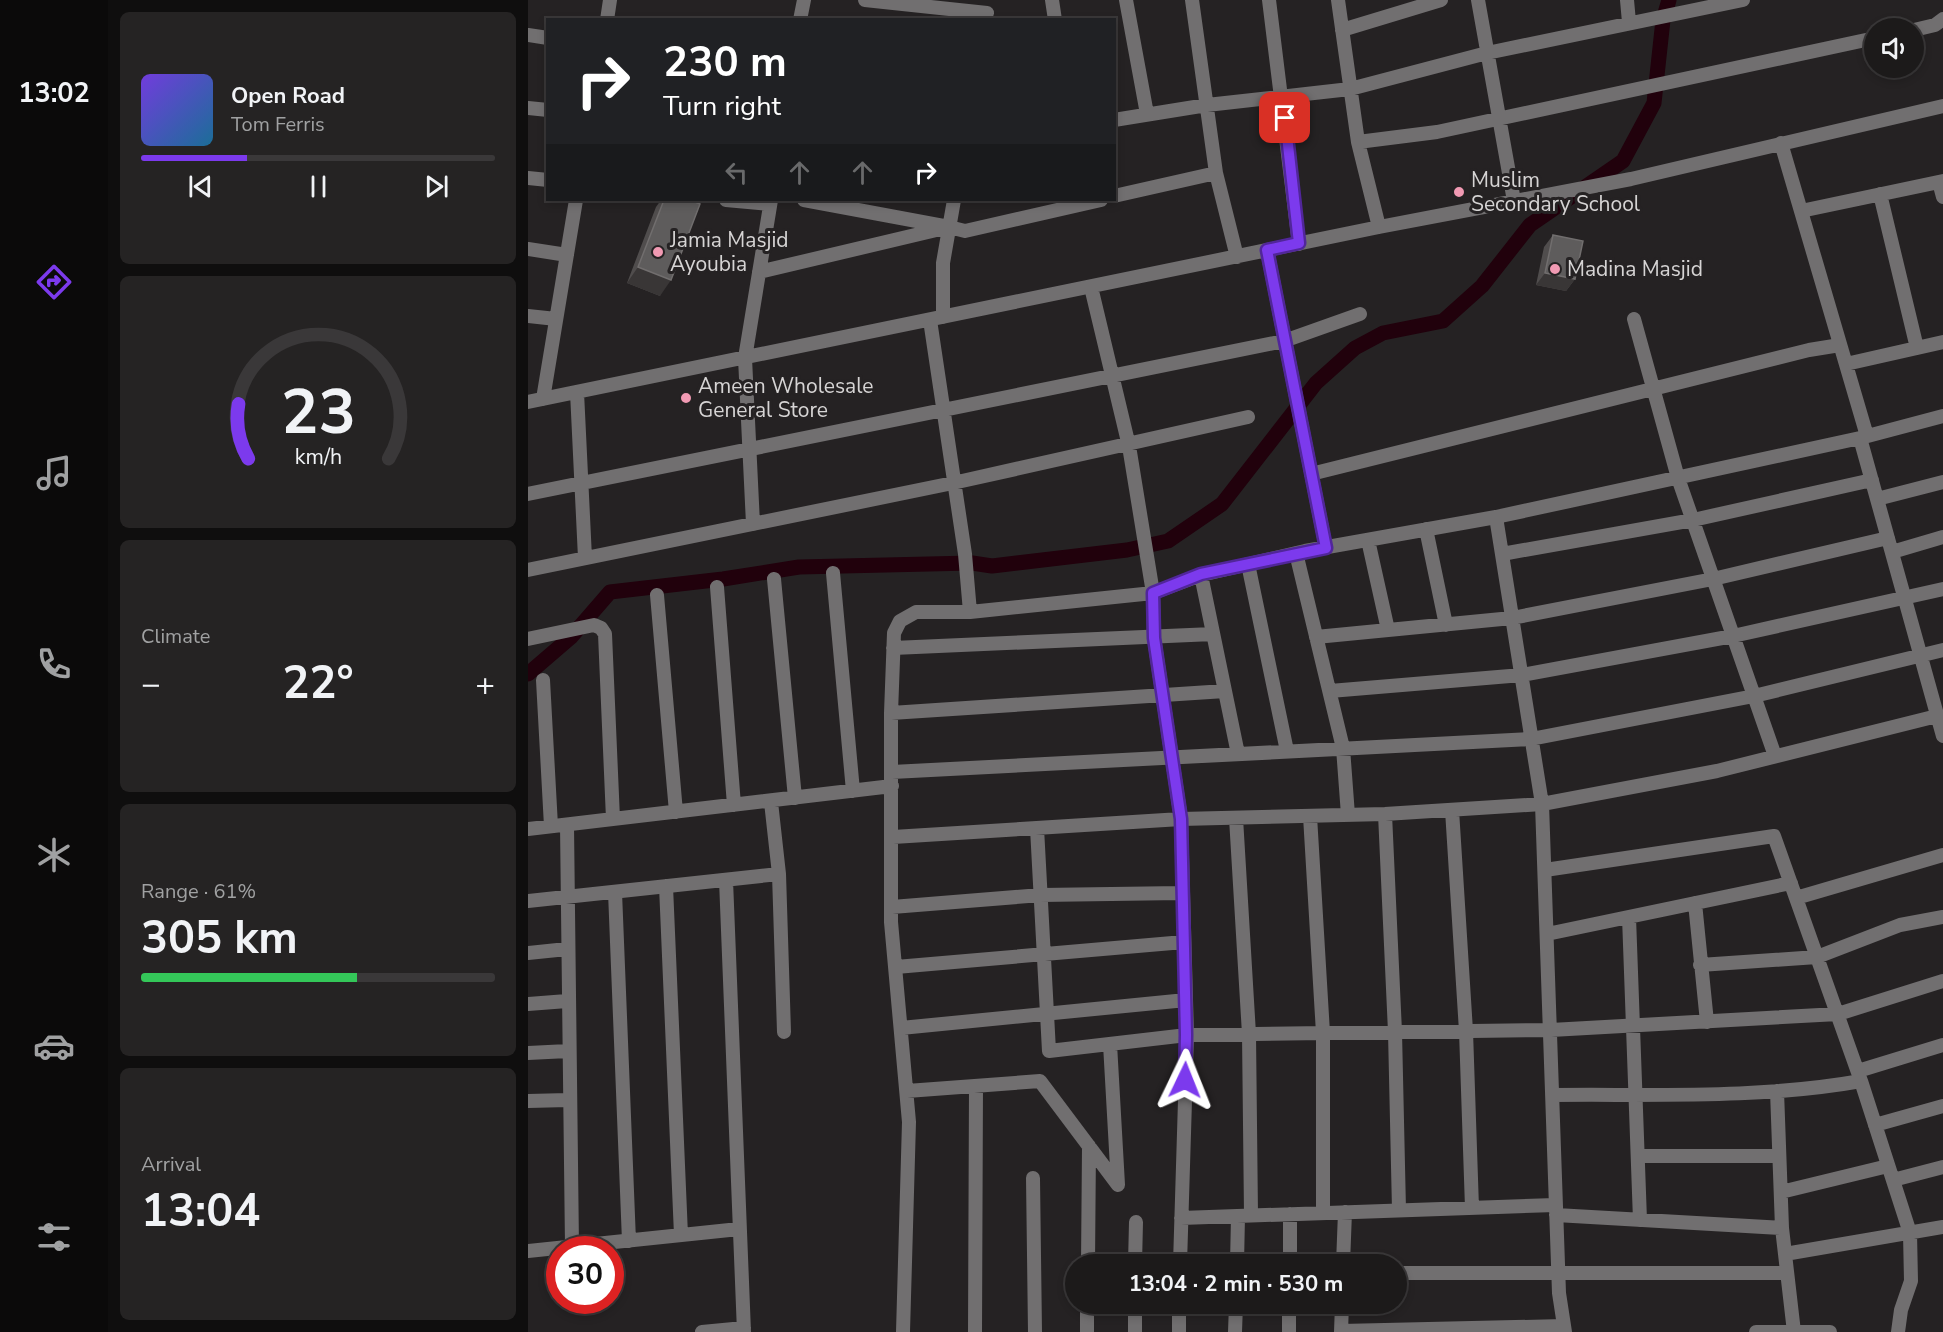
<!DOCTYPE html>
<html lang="en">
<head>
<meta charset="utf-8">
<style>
	:root { --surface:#1c1a1a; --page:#252323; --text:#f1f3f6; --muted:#a0a1a2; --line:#3a3839; --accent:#7c3aed }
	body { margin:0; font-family:"Nunito Sans",sans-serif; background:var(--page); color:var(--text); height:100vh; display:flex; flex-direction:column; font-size:22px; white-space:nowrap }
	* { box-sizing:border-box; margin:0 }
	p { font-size:20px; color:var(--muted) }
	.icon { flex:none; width:33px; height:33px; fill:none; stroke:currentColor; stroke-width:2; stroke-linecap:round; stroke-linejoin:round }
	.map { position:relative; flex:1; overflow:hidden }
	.side { display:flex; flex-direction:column; gap:12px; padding:12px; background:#0f0e0e; width:420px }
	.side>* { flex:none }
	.hud { position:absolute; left:18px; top:18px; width:570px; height:183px; border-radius:0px; box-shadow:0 3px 9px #0003,0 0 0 2px var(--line); background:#202124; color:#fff; overflow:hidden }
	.buttons { position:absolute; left:1336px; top:18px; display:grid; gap:12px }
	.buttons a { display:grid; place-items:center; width:60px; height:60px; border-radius:50%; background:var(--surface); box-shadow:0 3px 9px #0003,0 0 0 2px var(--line); font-size:30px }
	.speed { position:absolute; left:18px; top:1236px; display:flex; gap:12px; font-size:30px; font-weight:700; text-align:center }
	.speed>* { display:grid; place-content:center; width:78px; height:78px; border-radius:50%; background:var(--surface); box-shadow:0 3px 9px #0003,0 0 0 2px var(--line); line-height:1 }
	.speed .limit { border:9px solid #d22; background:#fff; color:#111 }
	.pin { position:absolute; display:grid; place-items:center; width:51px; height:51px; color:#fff; margin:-26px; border-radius:12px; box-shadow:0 3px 9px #0006 }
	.me { position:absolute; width:66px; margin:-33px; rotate:2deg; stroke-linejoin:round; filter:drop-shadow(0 0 4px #0008) }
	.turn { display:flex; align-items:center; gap:21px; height:126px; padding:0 18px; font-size:27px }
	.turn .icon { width:78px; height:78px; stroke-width:2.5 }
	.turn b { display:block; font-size:42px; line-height:51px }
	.lanes { display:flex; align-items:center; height:57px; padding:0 18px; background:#0003; justify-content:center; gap:30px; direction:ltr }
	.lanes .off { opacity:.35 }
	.big { font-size:45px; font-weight:700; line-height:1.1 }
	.side .card { flex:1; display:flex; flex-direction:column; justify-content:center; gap:9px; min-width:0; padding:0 21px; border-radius:9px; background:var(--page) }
	.side .dial { align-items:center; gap:0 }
	.dial svg { height:156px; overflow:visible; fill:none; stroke:var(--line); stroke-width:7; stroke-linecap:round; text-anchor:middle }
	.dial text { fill:var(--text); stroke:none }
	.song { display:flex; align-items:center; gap:18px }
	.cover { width:72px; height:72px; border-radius:9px; background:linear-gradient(135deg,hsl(260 70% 55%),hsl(200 70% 35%)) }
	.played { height:6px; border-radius:3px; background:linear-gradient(90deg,var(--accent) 30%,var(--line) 30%) }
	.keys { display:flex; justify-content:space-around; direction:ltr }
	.heat { display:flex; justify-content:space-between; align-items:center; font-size:33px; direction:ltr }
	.charge { height:9px; border-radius:4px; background:linear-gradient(90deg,#34c759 61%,var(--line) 0) }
	.trip { position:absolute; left:537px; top:1254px; width:342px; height:60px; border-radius:30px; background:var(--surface); box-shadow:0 3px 9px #0003,0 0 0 2px var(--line); font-weight:700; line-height:60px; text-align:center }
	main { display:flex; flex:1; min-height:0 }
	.menu { display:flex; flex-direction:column; width:108px; justify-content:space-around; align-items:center; background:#0b0a0a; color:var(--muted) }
	.menu .icon { width:42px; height:42px }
	.menu .current { color:var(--accent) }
	.menu b { font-size:27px; color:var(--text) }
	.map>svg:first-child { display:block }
</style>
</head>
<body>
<main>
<nav class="menu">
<b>13:02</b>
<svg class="icon current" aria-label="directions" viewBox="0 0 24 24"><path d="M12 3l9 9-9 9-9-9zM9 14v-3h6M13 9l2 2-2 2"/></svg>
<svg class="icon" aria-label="music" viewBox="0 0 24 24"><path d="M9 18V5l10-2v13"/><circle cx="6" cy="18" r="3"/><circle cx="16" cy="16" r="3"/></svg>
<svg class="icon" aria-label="phone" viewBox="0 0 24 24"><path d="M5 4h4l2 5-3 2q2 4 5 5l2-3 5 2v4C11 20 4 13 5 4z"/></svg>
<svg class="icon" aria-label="climate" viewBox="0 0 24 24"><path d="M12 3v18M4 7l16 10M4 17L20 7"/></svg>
<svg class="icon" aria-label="car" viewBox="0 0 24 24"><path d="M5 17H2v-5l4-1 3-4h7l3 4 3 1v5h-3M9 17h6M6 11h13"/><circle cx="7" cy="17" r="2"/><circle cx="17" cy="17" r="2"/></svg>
<svg class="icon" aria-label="filters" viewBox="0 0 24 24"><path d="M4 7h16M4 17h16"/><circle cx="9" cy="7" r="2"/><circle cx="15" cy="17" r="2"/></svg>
</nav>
<section class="side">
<div class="card">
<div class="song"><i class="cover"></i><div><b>Open Road</b><p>Tom Ferris</p></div></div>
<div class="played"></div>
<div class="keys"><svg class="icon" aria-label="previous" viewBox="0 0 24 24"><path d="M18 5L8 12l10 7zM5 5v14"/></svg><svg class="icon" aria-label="pause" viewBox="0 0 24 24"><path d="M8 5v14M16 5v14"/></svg><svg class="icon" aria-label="next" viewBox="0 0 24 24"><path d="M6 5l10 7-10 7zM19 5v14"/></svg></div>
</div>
<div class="card dial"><svg viewBox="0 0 100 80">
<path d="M14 69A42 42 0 1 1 86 69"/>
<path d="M14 69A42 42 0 0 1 9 41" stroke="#7c3aed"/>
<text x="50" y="56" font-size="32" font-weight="700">23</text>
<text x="50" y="72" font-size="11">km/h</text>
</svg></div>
<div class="card"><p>Climate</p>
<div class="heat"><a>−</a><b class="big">22°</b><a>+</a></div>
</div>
<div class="card"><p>Range · 61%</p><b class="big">305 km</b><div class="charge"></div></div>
<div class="card"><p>Arrival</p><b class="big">13:04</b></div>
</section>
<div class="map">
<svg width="1415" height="1332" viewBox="0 0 1415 1332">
	<rect width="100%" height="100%" fill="#252223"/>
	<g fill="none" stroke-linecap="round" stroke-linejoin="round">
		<path stroke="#21010c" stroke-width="15" d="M0,674L43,637L82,592L195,579L271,567L444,563L464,566L599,550L640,541L694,504L788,383L827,348L855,333L915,321L954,286L1002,225L1095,161L1126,103L1135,20L1141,0"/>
		<path stroke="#716f70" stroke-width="14" d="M337,0L459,13
			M524,0L527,20
			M598,0L619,114
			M664,0L688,173
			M741,0L771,244
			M810,0L830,142L851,227
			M950,0L986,201
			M1099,0L1101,22
			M79,20L82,0
			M272,20L276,0
			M814,30L913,0
			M1386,30L1407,25L1415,19
			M0,35L20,38
			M0,108L20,110
			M586,120L679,105L822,89L959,53L1215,0
			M830,142L909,132L1347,38
			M1253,143L1339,436
			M0,178L20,180
			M1411,182L1415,197
			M1352,194L1389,348
			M586,196L688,173L709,257
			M198,200L242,204
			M1273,211L1415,181
			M421,227L437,231L573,200
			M0,249L39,255
			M739,250L798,548
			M231,272L421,227L276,200
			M563,287L601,446L625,593L626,638L653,819L659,1035L652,1264
			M0,316L28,319
			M415,317V263L426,200
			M1106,319L1150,478L1247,756
			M402,320L437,554L442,612
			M1318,364L1415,342
			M49,392L57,558
			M15,399L48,200
			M0,402L851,227L1103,179L1415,106
			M1332,438L1415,736
			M783,474L1281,350L1312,345
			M0,494L756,341L832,314
			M1349,499L1415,482
			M968,517L1014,804L1031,1293L1037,1332
			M225,524L217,358L243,200
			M898,529L918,625
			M840,540L860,630
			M1364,552L1415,537
			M768,553L815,748L820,815
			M974,554L1165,520L1344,480
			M720,564L759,751
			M0,570L425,483L720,417
			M305,573L325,791
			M673,575L710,754
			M246,579L267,798
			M189,587L206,805
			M129,595L148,812
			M788,637L984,618L1185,579L1360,538
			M0,639L66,625L73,628L77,634L85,819
			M365,648L685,634
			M15,680L23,826
			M802,691L994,675L1205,636L1415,589
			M363,713L697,691
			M364,772L1003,739L1226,696L1415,650
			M924,810L938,1031L944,1208
			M857,814L867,1032L871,1210
			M782,816L795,1033V1213
			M708,818L721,1034L723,1215
			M39,825L44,1247
			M509,828L521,1051L659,1035L1023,1030L1310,1014L1415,981
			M0,829L364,786
			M365,837L653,819L857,814L1014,804L1189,771L1409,716
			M1017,870L1246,836L1333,1081L1382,1233L1383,1281L1373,1310L1370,1332
			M251,874L256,1032
			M198,880L216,1332
			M138,886L153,1235
			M87,892L101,1241
			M1268,898L1415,855
			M0,901L251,874L243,802
			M1167,903L1179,1022
			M364,907L513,895L653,893
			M1101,917L1112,1220
			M1019,934L1263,883
			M0,953L39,949
			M1172,965L1289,957L1372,925L1415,917
			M368,967L656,942
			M0,1004L39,1001
			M373,1028L658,1000
			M0,1053L40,1051
			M1330,1071L1415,1045
			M379,1091L512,1081L590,1185L582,1044
			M1025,1095C1127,1094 1232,1099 1333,1081
			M0,1101L40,1100
			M1347,1125L1415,1106
			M1110,1156H1251
			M505,1178L507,1332
			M1365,1180L1415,1167
			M1253,1192L1360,1166
			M1028,1215L1254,1228L1249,1091
			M653,1218L1027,1205
			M1254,1228L1266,1332
			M0,1251L211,1229
			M1257,1254L1415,1227
			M560,1264L561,1146
			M607,1264L608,1222
			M709,1264L710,1216
			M762,1264V1214
			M815,1264L817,1212
			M868,1273H1259
			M813,1331L1036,1326
			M174,1332L216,1328
			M375,1332L381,1122L363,922V713L366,633L372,621L388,612H442L625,593L673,575L777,551L968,517L1332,438L1415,416
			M447,1332L448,1086
			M559,1332V1304
			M607,1332V1304
			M651,1332V1304
			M707,1332L708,1304
			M761,1332V1304
			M813,1332L814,1304
			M1228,1332H1302"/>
	</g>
	<path fill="#504d4d" d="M133,200H162L132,296L99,283L128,207Z
		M1025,235L1047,279L1038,291L1008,285L1016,247Z"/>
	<path fill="#393636" d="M110,267L143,280L132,296L99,283Z
		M1017,273L1047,279L1038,291L1008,285Z"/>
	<path fill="#5e5c5c" stroke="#716e6e" stroke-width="1.5" d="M136,200H162L172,204L143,280L110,267Z
		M1025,235L1055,241L1047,279L1017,273Z"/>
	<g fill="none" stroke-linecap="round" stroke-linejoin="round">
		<defs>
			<path id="route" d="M657,1080L658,1035L653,819L626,638L625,593L673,574L798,548L739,250L771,243L757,118"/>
		</defs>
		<use href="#route" stroke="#51269a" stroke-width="15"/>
		<use href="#route" stroke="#7c3aed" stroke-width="10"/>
	</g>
	<g fill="#f19ab3" stroke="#252223" stroke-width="2">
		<circle cx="931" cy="192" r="6"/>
		<circle cx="130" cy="252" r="6"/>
		<circle cx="1027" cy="269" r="6"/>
		<circle cx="158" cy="398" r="6"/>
	</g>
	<g text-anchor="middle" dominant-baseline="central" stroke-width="6" stroke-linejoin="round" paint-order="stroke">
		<g font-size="21" fill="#d6d4d4" stroke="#252223" text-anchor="start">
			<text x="943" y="180">Muslim<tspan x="943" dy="24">Secondary School</tspan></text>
			<text x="142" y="240">Jamia Masjid<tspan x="142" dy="24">Ayoubia</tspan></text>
			<text x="1039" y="269">Madina Masjid</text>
			<text x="170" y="386">Ameen Wholesale<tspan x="170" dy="24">General Store</tspan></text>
		</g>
	</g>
</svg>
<div class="buttons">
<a><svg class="icon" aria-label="sound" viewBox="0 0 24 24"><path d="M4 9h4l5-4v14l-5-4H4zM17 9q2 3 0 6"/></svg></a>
</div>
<div class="speed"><div class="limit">30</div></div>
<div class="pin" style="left:757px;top:118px;background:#d93025"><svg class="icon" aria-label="arrive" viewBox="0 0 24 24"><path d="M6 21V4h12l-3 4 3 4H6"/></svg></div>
<svg class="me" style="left:657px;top:1080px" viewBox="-20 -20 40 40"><path d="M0-17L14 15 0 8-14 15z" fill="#7c3aed" stroke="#fff" stroke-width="4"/></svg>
<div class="trip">13:04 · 2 min · 530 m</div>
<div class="hud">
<div class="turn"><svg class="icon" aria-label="right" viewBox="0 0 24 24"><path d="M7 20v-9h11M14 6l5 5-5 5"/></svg><div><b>230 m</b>Turn right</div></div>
<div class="lanes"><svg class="icon off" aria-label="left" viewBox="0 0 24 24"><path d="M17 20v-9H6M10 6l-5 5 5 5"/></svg><svg class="icon off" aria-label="ahead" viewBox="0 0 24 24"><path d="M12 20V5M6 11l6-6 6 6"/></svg><svg class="icon off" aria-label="ahead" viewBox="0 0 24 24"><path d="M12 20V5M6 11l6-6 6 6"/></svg><svg class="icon" aria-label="right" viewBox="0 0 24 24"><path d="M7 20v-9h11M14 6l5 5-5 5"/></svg></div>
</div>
</div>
</main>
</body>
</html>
